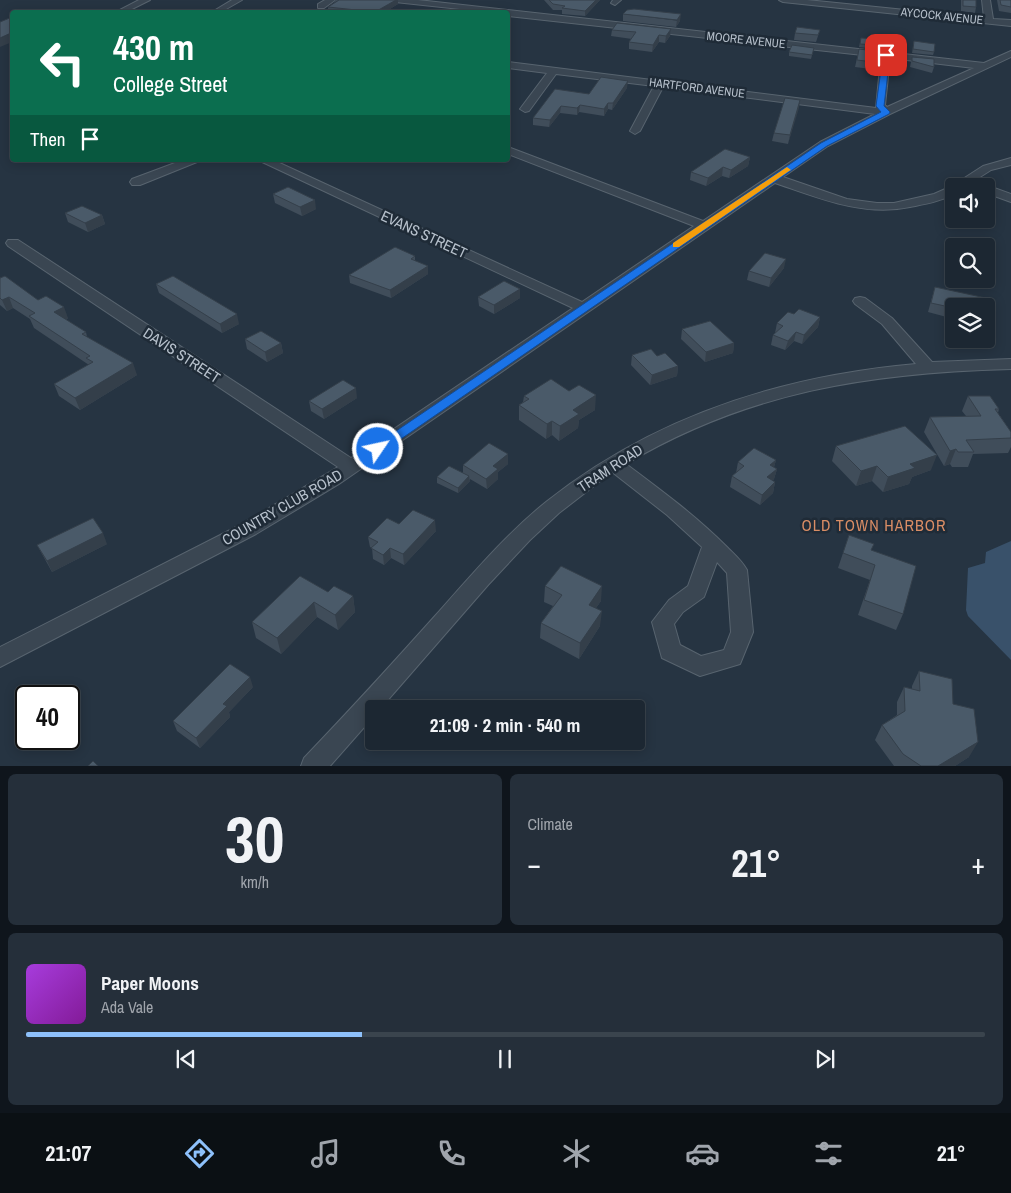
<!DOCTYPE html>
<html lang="en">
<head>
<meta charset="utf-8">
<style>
	:root { --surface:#1c2732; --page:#252f3a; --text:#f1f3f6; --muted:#a0a5ac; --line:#3a444d; --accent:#8ec1fb }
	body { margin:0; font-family:"Archivo Narrow",sans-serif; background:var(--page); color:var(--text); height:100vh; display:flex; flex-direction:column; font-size:19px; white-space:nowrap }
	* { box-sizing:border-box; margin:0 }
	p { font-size:16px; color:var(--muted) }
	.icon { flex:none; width:28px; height:28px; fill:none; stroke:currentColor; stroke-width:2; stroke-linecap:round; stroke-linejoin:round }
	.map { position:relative; height:766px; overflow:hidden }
	.drawer { display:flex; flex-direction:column; gap:8px; padding:8px; background:#0f151c; flex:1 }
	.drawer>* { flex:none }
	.guide { position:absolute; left:10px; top:10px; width:500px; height:152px; border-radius:5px; box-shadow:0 2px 12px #0003,0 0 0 1px var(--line); background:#0b6e4f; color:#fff; overflow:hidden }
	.fabs { position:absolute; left:945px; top:178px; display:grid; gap:10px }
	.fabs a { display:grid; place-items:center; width:50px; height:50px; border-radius:5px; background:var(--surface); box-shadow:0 2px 12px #0003,0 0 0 1px var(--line); font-size:25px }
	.speed { position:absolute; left:15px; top:685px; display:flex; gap:10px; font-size:25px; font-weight:700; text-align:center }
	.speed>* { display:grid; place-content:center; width:65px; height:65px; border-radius:50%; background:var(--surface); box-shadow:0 2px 12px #0003,0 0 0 1px var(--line); line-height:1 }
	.speed .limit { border:2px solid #111; border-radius:8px; background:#fff; color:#111 }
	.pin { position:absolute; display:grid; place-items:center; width:42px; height:42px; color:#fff; margin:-21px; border-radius:10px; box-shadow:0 2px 8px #0006 }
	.me { position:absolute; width:55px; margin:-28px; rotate:56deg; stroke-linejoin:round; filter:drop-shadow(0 0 4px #0008) }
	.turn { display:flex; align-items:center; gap:18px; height:105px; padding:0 20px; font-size:22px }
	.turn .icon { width:65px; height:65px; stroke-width:2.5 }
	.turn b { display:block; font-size:35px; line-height:42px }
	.then { display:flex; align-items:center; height:48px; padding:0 20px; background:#0003; gap:10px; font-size:19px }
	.big { font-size:38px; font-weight:800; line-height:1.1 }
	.drawer .tile { flex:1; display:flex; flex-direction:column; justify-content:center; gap:8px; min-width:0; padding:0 18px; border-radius:8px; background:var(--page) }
	.drawer .dial { align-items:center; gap:0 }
	.dial b { font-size:65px; line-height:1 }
	.song { display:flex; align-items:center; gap:15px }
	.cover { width:60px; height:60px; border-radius:8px; background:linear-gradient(135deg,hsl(280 70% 55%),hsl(290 70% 35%)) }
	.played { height:5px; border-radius:2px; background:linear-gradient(90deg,var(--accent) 35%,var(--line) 35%) }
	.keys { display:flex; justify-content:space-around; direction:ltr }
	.heat { display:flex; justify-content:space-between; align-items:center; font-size:28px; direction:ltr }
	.drawer .tiles { flex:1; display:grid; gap:8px; grid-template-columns:1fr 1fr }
	.tile:last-child { grid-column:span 2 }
	.trip { position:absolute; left:365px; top:700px; width:280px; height:50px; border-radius:5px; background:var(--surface); box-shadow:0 2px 12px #0003,0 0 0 1px var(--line); font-weight:800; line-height:50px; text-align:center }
	.menu { display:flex; height:80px; justify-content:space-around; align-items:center; background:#0b1014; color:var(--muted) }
	.menu .icon { width:35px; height:35px }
	.menu .on { color:var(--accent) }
	.menu b { font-size:22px; color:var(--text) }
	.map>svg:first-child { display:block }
</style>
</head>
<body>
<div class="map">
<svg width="1011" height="766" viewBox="0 0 1011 766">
	<rect width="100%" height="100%" fill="#263442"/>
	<path fill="#39516a" d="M1011,541V660L968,616L966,610L968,568L985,563L986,552Z"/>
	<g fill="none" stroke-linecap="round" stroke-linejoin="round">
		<defs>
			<path id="minor" d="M139,0H150L126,12H116Z
				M232,0H242L221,12H212Z
				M325,0H335L324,8H318V4Z
				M391,0H418L984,63L1011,51V57L890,114L828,146L783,177L847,199L877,203H894L934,194L952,186L983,166L1011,158V165L991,170L966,186H954V194C939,202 925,204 910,207C863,217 819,198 775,183L339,484L256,534L0,667V647L242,524L338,467L8,246L6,243L8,240H18L351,458L573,308L258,160H273L582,302L694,226L508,154V147L703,221L820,142L875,114L663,87L640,131L635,134L630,131L654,86L556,74L529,111L525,112L520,109L547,73L508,68V62L876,108L881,57L508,16V12H488L395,2ZM890,58L974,68L887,107L885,105Z
				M613,0H621L615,5L611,3Z
				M779,0H807L984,18L982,0H990L993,19L1011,20V26L783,2Z
				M183,160H199L197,162L140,185H132L130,182L132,179Z
				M986,185L1011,194V202L986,193V186H982Z
				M860,297L865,298L892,318L932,362L1011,359V369C870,373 749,391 626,464C661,490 696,516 727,547C734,554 742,561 747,570L753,632L740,664L700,676L662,658L652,622L669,600L688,586L702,547L667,515L612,472L559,513L530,540L488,585L380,709H374V716L330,766H301L304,758C349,711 392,664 435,616C470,577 505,535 546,502C653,417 780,376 916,364L882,324L855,304L853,301L855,298ZM717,562L727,573L731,632L724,650L701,656L680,645L674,624L683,612L704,597Z"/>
		</defs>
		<use href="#minor" stroke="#58646f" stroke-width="2"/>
		<use href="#minor" fill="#3a4652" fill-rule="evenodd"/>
	</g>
	<path fill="#404d5a" d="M335,0H398V4L385,12H328V7L335,2Z
		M544,0H600L585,16L562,14V10H553Z
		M961,0H976V7L975,13L961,11Z
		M997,0H1011V13L999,11Z
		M623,14L680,21L676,27L623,21Z
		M671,29L670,36L665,43L659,42L652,52L629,49V42L632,39L611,36L612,30Z
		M820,30L816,42L794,40L795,33Z
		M861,38L876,39L874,49L859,47Z
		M914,41L934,52L933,55L912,53Z
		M814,48L811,59L789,56V52Z
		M859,49L873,62L871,69L855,67Z
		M912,57L934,67L932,73L910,67Z
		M627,88L612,110L608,109L604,116L579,112L577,115L560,113L549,127L533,125V118L589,94Z
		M800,100L788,144L772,141L774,133Z
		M750,157L748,166L729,178L722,176L706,186L690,180L691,172Z
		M273,194L316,209L302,216L275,203Z
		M65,213L102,215L105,224L88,232L68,222Z
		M415,256V261L428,266V274L391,298L350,283L349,275Z
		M784,268L769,287L747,280L749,271Z
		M0,278L68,318L66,320L86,332L87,337L137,375L80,410L59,396L54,384L89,365L34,328L30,319L13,308L7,311L0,305Z
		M156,284L239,324L222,333L159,293Z
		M935,287L954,306V319L928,312Z
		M478,297L520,298L494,314L479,306Z
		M794,314L820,317L818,327L802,344L794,341L785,350L771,345L773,335L775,333L777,323Z
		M682,329L734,343L733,353L705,362L681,339Z
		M245,339L281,343L283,353L267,362L247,349Z
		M632,355L657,356L678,366L677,376L650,385L631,365Z
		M524,396L595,410L579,420L578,428L559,441L552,435L546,439L519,420V405L523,402Z
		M968,396L999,409L998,413L1011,432V447L1008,453L973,454L968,467H952L950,464L944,466L924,432L930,417L966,416L962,411Z
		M357,398L324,419L311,411L309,401Z
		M836,446L931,470L912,477L909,484L883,492L872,481L856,486L832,461Z
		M776,460L774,467L777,469L774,479L772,481L775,482L773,493L760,505L730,487L732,476L736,473L738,462Z
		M508,464L498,472V479L487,489L470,479V481L458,493L437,483V477L463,473V465Z
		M399,524L436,531L404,565L391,558L384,565L373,559L372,548L370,547L368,537Z
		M849,535L871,550L903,614L896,630L858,615L870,580L838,568Z
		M107,544L52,572L37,545Z
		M545,586L601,601L596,608L600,626L579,659L540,638L541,623L553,606L544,602Z
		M328,592L353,596L355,612L338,630L317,617L281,654L256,638L252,622Z
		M919,671L953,704L969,757L955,766H894L875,740L882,725L897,715V702L904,687L912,689V686Z
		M253,687L229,712L230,717L200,748L177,731L173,721Z"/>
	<path fill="#343f4a" d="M396,0H398V4L385,12H375Z
		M596,0H600L585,16V11Z
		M681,14L680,21L676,27L677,20Z
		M671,29L670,36L665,43L666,36Z
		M11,33L12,38V42L0,47V38Z
		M659,35V42L652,52L653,45Z
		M628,81L627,88L612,110L613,103Z
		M800,100L799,108L788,144L790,135Z
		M608,103V109L604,116V109Z
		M580,105L579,112L577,115V108Z
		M561,106L560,113L549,127L550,120Z
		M750,157L748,166L729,178L731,170Z
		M723,167L722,176L706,186L708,178Z
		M315,200L316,209L302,216L300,207Z
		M102,215L105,224L88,232L85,223Z
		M786,259L784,268L769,287L771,278Z
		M428,266V274L391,298L390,290Z
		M520,289V298L494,314V305Z
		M9,297L13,308L7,311L2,300Z
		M64,307L68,318L58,324L54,312Z
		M237,314L239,324L222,333L220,324Z
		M820,317L818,327L802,344L804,335Z
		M796,332L794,341L785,350L788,341Z
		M281,343L283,353L267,362L265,352Z
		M734,343L733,353L705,362L706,352Z
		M133,363L137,375L80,410L75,398Z
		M678,366L677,376L650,385L652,375Z
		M356,388L357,398L324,419L322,409Z
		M596,395L595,410L579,420L578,428L559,441L560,426L573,410Z
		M552,421V435L546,439L547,424Z
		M956,449L950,464L944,466L950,451Z
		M508,454V464L498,472V479L487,489L486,479L493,466Z
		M937,455L931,470L912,477L909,484L883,492L888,477L910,464Z
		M776,460L773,471L770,465Z
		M877,466L872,481L856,486L861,471Z
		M777,469L774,479L764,488L767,477Z
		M469,476L470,481L458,493V488Z
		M775,482L773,493L760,505L762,495Z
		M435,520L436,531L404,565L403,554Z
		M103,533L107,544L52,572L47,561Z
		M390,548L391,558L384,565L383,555Z
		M602,586L601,601L587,620L589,605Z
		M353,596L355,612L338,630L335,615Z
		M314,602L317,617L281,654L277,638Z
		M602,611L600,626L579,659L580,643Z
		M250,677L253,687L229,712L230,717L200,748L196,738L223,704Z
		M978,742L969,757L955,766H938Z"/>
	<path fill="#4a5a69" stroke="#343f4a" d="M339,0H396L375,12L328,7Z
		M549,0H596L585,11L562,8L565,6L553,4Z
		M963,0H976V7L963,6Z
		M1000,0H1011V7L1001,5Z
		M634,9L681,14L677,20L623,14L627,10Z
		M29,10L47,12H23Z
		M12,17V33H11L0,38V22Z
		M617,23L671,29L666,36L659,35L653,45L629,42L636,32L612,30Z
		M797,27L820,30L818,35L795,33Z
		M861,38L876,39L875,45L860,44Z
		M914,41L935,44L934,52L913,49Z
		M792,45L814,48L812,55L789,52Z
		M859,49L875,51L873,62L857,60Z
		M912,57L934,59V67L912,61Z
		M601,77L628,81L613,103H608L604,109L580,105L577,108L561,106L550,120L533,118L555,89L589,94Z
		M785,98L800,100L790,135L774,133Z
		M725,149L750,157L731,170L723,167L708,178L691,172Z
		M288,187L315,200L300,207L273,194Z
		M82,206L102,215L85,223L65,213Z
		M395,247L415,256L411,259L428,266L390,290L349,275Z
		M765,253L786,259L771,278L749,271Z
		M5,276L38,300L46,296L64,307L54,312L86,332L82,334L133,363L75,398L54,384L93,362L86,358L90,356L29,316L35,313L9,297L2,300L0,298V278Z
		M173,276L237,314L220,324L156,284Z
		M504,281L520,289L494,305L478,297Z
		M935,287L986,298L984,306H954V308L931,303Z
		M799,309L820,317L804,335L796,332L788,341L773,335L783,326L777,323L788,312L794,314Z
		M710,321L734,343L706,352L682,329Z
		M261,331L281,343L265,352L245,339Z
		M651,349L657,356L665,353L678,366L652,375L632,355Z
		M551,379L569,391L579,385L596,395L573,410L579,414L560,426L552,421L547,424L519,405L529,399L524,396Z
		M343,380L356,388L322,409L309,401Z
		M968,396H990L999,409H995L1011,432V438L966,440L974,452H958L956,449L950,451L930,417L981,416Z
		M905,426L937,455L910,464L915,468L888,477L877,466L861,471L836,446Z
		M489,443L508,454L493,466L498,469L486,479L463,465Z
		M754,448L776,460L770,465L777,469L767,477L775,482L762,495L732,476L744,466L738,462Z
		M449,466L469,476L458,488L437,477Z
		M413,510L435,520L403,554L390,548L383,555L371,548L378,542L368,537L387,518L399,524Z
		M93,518L103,533L47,561L37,545Z
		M849,535L874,544L871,550L916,566L903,614L864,600L875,565L843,553Z
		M561,566L602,586L589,605L602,611L580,643L541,623L562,595L545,586Z
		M300,576L328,592L334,586L353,596L335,615L314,602L277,638L252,622Z
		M230,664L250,677L223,704L227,706L196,738L173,721Z
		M919,671L952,679L953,704L974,709L978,742L938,766H921L903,754L882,725L905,711L904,687L920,691Z
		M93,761L98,766H88Z"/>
	<path fill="#1a73e8" stroke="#114b97" d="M886,53L890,55L884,106L890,112L889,114L827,146L382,452H374L372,449L374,446L821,143L881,112L876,106L883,55Z"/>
	<path fill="#f59e0b" d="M787,167L791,170L789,171L679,247H673V243Z"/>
	<g text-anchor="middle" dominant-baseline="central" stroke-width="5" stroke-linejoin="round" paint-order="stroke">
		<g font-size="12" fill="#b7c1cc" stroke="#1f2b37">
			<text transform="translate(942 16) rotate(6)">AYCOCK AVENUE</text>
			<text transform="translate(746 40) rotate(6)">MOORE AVENUE</text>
			<text transform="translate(697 88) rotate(7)">HARTFORD AVENUE</text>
		</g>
		<g font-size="15" fill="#b7c1cc" stroke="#1f2b37">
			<text transform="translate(424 234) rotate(25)">EVANS STREET</text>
			<text transform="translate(182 355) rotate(33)">DAVIS STREET</text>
			<text transform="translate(610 468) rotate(-33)">TRAM ROAD</text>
			<text transform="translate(282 507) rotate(-30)">COUNTRY CLUB ROAD</text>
		</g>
		<g font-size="16" letter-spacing="1" fill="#d98d65" stroke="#1f2b37">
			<text x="874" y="525">OLD TOWN HARBOR</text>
		</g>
	</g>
</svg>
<div class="fabs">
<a><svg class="icon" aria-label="sound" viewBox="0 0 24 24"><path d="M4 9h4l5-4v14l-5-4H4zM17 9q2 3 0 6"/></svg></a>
<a><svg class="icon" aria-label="search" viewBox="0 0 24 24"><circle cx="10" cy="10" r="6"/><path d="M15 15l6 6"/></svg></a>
<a><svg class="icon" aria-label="layers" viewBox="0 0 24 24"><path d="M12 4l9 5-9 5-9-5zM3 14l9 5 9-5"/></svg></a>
</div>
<div class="speed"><div class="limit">40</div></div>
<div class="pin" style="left:886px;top:55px;background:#d93025"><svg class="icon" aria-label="arrive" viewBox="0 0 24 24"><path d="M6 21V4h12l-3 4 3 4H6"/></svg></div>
<svg class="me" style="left:378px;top:449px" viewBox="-20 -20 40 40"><circle r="17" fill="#1a73e8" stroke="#fff" stroke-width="3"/><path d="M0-11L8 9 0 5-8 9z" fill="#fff"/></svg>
<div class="trip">21:09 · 2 min · 540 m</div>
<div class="guide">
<div class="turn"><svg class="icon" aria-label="left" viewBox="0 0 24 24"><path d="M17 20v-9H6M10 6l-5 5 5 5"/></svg><div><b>430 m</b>College Street</div></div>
<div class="then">Then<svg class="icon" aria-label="arrive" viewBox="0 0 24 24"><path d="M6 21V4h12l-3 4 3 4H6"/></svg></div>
</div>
</div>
<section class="drawer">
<div class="tiles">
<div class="tile dial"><b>30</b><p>km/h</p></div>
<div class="tile"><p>Climate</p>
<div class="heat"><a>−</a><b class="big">21°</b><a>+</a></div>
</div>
<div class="tile">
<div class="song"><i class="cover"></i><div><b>Paper Moons</b><p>Ada Vale</p></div></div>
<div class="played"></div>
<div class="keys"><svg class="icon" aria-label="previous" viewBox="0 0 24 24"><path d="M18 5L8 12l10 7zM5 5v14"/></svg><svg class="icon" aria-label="pause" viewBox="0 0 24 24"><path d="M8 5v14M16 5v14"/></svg><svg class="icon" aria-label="next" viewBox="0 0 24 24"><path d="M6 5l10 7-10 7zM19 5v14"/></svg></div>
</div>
</div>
</section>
<nav class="menu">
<b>21:07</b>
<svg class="icon on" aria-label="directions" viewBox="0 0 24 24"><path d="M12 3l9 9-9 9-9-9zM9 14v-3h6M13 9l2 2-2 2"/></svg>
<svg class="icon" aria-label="music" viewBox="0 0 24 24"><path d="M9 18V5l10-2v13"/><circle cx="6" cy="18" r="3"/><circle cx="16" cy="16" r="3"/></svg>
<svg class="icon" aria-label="phone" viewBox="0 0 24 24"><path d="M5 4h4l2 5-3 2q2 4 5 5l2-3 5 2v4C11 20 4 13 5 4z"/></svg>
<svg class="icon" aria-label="climate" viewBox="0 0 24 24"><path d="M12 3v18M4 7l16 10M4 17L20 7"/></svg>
<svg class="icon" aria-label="car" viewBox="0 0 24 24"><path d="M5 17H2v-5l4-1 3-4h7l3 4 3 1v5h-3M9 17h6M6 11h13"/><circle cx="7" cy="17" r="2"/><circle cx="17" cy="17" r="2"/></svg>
<svg class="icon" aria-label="filters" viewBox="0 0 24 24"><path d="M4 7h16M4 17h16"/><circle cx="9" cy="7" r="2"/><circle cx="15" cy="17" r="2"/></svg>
<b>21°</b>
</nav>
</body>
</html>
